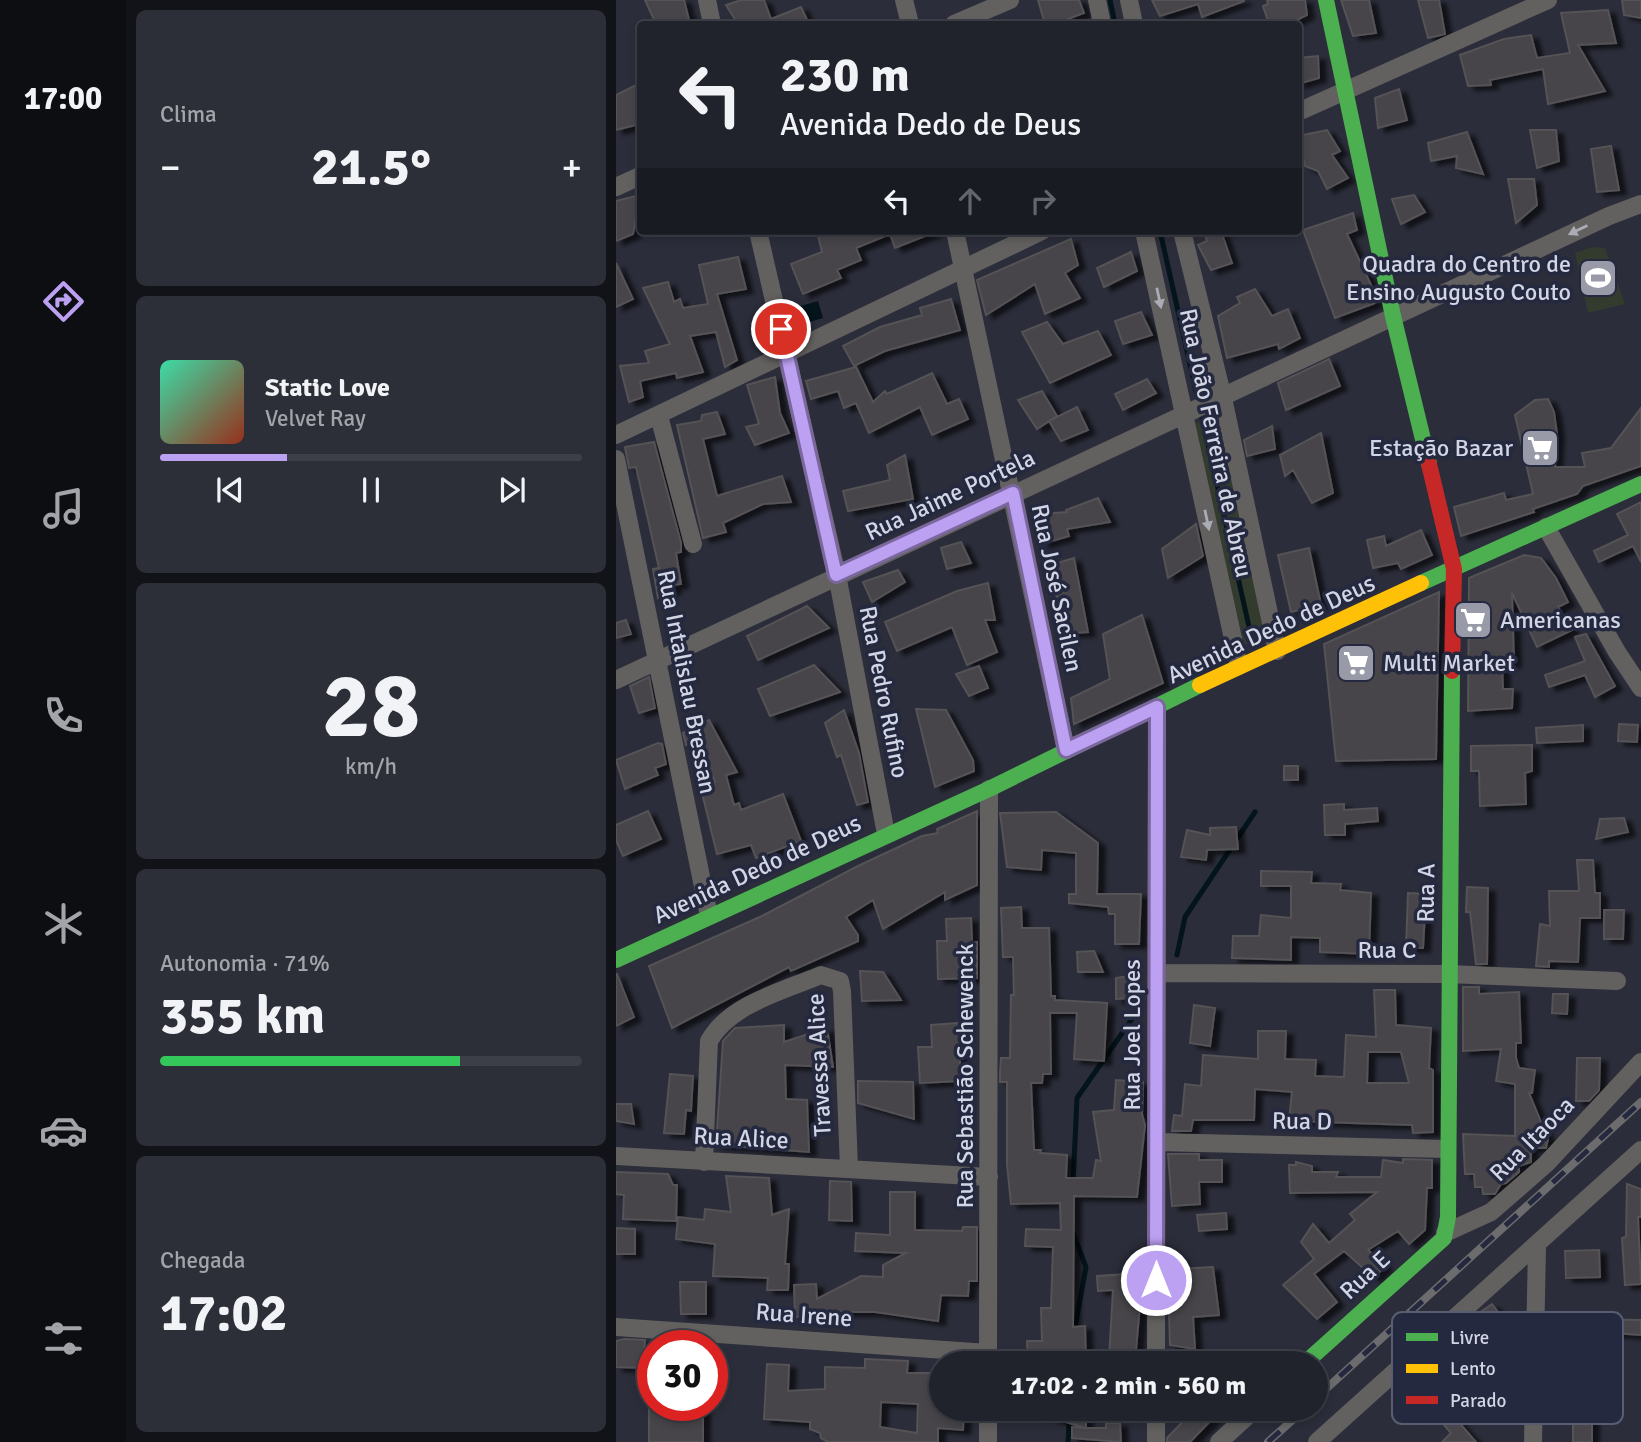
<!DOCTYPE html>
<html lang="pt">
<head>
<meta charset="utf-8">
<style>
	:root { --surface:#20222c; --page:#2d2f38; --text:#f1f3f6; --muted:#a2a4a9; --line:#3d3f48; --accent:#bca0f2 }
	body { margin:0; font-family:Signika,sans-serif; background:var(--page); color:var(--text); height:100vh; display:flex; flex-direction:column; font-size:26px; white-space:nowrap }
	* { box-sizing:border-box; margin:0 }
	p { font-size:23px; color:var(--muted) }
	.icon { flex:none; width:38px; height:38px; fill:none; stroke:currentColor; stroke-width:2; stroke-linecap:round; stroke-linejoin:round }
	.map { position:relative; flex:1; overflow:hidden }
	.side { display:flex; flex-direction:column; gap:10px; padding:10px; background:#121318; width:490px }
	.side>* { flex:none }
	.top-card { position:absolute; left:21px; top:21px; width:665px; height:214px; border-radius:7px; box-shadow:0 4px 10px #0003,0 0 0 2px var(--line); background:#20222c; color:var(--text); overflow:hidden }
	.speed { position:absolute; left:21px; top:1330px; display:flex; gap:14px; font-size:35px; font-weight:700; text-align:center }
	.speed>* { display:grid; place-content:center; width:91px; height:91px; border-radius:50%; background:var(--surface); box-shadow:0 4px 10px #0003,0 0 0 2px var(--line); line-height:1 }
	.speed .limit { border:10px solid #d22; background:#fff; color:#111 }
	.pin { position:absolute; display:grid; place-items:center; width:60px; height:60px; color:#fff; margin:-30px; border:4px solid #fff; border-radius:50%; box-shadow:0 2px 7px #0007 }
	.me { position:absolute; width:77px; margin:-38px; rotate:0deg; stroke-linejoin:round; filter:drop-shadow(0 0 5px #0008) }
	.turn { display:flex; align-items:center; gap:24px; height:147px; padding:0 28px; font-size:32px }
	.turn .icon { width:91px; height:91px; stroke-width:2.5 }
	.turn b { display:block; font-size:49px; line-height:60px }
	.lanes { display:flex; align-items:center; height:66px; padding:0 28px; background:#0003; justify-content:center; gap:35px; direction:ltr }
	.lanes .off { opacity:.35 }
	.big { font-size:52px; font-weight:700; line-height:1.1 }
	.side .card { flex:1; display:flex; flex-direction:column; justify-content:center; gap:10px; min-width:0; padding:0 24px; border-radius:10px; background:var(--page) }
	.side .dial { align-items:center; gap:0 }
	.dial b { font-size:91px; line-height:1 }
	.song { display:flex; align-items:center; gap:21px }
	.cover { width:84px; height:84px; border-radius:10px; background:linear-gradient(135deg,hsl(160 70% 55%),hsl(10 70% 35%)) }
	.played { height:7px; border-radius:4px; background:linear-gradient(90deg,var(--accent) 30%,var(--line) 30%) }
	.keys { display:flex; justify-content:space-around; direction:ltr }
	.heat { display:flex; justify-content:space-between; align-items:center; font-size:38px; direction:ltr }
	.charge { height:10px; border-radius:5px; background:linear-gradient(90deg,#34c759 71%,var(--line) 0) }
	.trip { position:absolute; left:313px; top:1351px; width:399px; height:70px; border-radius:35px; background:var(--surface); box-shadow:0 4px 10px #0003,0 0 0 2px var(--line); font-weight:700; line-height:70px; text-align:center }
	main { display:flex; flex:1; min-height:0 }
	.menu { display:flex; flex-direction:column; width:126px; justify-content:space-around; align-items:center; background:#0d0e12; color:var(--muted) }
	.menu .icon { width:49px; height:49px }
	.menu .active { color:var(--accent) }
	.menu b { font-size:32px; color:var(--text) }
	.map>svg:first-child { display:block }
</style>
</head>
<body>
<main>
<nav class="menu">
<b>17:00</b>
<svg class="icon active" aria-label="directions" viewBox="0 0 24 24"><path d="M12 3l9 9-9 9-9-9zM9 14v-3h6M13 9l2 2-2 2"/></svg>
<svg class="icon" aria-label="music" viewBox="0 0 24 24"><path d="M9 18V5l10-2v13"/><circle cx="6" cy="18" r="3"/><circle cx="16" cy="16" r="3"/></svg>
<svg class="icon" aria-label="phone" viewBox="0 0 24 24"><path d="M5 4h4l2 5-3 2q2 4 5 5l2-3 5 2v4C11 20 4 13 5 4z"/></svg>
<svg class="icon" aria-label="climate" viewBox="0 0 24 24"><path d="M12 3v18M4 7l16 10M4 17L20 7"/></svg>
<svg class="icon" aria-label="car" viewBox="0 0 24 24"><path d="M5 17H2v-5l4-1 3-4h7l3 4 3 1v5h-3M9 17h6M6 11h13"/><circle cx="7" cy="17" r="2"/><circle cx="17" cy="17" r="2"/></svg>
<svg class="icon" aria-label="filters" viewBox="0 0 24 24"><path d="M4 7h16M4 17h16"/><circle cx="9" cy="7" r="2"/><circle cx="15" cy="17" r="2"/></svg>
</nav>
<section class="side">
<div class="card"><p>Clima</p>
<div class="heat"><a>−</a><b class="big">21.5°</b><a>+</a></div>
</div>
<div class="card">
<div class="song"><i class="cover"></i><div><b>Static Love</b><p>Velvet Ray</p></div></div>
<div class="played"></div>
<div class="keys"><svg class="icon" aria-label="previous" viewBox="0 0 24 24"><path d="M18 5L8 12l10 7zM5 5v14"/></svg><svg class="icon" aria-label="pause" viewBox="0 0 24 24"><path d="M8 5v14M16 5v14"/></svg><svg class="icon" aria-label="next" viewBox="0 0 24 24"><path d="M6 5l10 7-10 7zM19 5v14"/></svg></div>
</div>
<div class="card dial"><b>28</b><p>km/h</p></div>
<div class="card"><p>Autonomia · 71%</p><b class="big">355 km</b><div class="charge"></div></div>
<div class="card"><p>Chegada</p><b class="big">17:02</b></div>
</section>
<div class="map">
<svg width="1025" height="1442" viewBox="0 0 1025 1442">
	<defs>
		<filter id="shadow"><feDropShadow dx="7" dy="4" stdDeviation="2" flood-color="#0009"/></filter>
	</defs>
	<rect width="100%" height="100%" fill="#2b2d3a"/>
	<path fill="#323b2d" d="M976,247L989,248L1009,304L972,313L959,253Z
		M604,418L650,639L628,645L577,423Z"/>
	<path fill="#04141b" d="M202,301L207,318L183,325L178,308Z"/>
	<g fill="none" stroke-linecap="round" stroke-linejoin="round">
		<path stroke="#04141b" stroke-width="5" d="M494,0L499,24
			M544,231L634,631
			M561,955L569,917L639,812
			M457,1183L461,1098L518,1016
			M455,1228L470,1267L458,1333
			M452,1442L454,1409"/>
	</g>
	<path fill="#464548" stroke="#545255" stroke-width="2" fill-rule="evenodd" filter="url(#shadow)" d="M29,0H68L74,24H40Z
		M125,0H148L155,19L139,24H122L110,5Z
		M422,0H463L468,13L439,24H429Z
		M536,0H628V1L586,17L582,4L544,16Z
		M651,0H689L691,15L673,24H653L647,6L652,4Z
		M725,0H753L760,33L737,36Z
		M802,0H823L829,34L812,38Z
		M1006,0H1025V18L1008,15Z
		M185,7L193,24H143L155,19Z
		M992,10L1000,43L962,45L989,91L932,104L927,69L874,80L875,85L852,86L844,55L888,39L915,35L921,58L954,53L945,13Z
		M702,56L703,78L682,84V58Z
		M24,83V124L0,130V95Z
		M783,89L791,120L762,128L759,98Z
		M711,130L724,151L716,155L732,178L711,189L702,171L689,166L682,136Z
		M914,130H940L943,161L921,168Z
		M851,132L867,174L840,168L841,156L815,161L812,143Z
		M995,146L1003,190L981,192L975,149Z
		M892,179H918L921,205L900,223Z
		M24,195L17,234L0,241V201Z
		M798,195L809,212L785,224L776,199Z
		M737,213L741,230L731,234L756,287L759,303L719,318L687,230Z
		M201,231H319V232L279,248L274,234L240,248L245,260L221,270L225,278L187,294L175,264L206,252Z
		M588,231H605L616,263L595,270L582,245L591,241Z
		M455,239L462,265L449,273L464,298L429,314L419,284L370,315L361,280Z
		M515,252L521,271L488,287L481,268Z
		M122,257L130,289L101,294L121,360L109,367L100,332L74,336L87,372L61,378L60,373L24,381L27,397L13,402L4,366L33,363L29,351L54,344L27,288L52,282L58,302L64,299L67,308L92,304L83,265Z
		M0,263L17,299L0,307Z
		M639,289L656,316L672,309L684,338L663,349L662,344L611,358L602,316L624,303L621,297Z
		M335,299L344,330L269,351L238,366L227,346L264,327L306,315L304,308Z
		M525,312L536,335L507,344L499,321Z
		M431,322L447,344L482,331L495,355L434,383L406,332Z
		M713,359L724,386L670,410L662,383Z
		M240,367L257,402L269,391L271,394L316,373L331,404L343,399L352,419L316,435L304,407L253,433L240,403L228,408L222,391L195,399L190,381Z
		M159,377L164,413L173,433L139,445L130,427L143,424L131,385Z
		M531,379L540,393L507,410L499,394Z
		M426,391L441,416L421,429L402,400Z
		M932,399L938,412L941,434L939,467H969L966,453L995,448L1025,408V466L967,486L961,494L917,509L918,512L845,536L838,507L888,493L890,500L917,494L899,415L919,400Z
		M461,407L472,430L445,441L433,421Z
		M101,412L109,434L87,439L101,496L166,476L175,502L147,504L107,523L110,532L87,538L61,425L85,421L86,415Z
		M656,426L659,449L631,456L628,440Z
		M705,433L717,493L696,503L677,470L669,476L664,455Z
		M38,442L65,543V552L60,553L65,584L57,585L58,589L42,598L37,569L43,568L20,467L13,468L9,447Z
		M289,455L297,499L232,511L227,491L274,480L271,465Z
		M482,498L494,522L451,529L453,536L426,544V514L451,512L450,510Z
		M1025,502V562L1017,546L983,562L978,551L1012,535L1001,514Z
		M580,524L587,556L552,578L546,549Z
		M805,530L816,555L785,569L782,563L757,568L751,540L768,536L770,546Z
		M345,542L355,563L331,569L325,548Z
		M693,548L705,605L675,612L662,555Z
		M908,555L925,558L940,578L952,602L942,607L956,630L921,647L896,593L898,663L886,664L887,689H897L896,708L852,711L853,578Z
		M458,558L472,632L447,634L435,565Z
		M282,570L289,582L256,602L247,582Z
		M372,583L379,620H369L381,652L351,665L336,627L281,651L269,622L341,591Z
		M823,592L820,759L720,761L708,644Z
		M191,606L213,628L142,660L131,636Z
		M526,615L547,683L458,724L455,698L494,679L487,634Z
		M10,620L15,634L0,638V623Z
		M970,634L999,686L979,697L969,675L933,687L929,675L969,661L959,637Z
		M198,665L224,692L154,716L142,689Z
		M363,666L372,688L353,696L340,674Z
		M33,677L39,708L23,713L14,686Z
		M300,709L330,710L357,760L358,771L319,787Z
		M228,710L243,753L252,802L241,805L225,755L221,757L209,723Z
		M93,720L121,772L110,775L118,805L123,803L125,810L167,794L185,841L140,858L135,845L101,854L84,785L99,782L87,751L79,755L73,744L70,745L67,733Z
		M1003,724L1022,725L1021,742L1002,741Z
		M967,725V741L921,743L920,728Z
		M42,743L46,744L50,764L39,768L42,775L9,789L0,760Z
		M916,745V771L909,773L910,804L864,806L863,771H855V746Z
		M668,766H682V780H668Z
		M728,804V810L761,808L762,821L729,824V835H709L708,805Z
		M32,811L45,839L7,856L0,840V825Z
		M361,811V885L329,900V892L267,929L257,900L230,917L242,935V941L175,971L173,967L56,1028L33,966L146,916L242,866L306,836L322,833L321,829Z
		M440,812L482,843L481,894H525L523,944H499V914H493L492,907L453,903V894H460V853L426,850L425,870L391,867L384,813Z
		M1008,818L1012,832L980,839L984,819Z
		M620,827L622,849L591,850L590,860L565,857L571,830L594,835V828Z
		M961,860H977L979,893H984V918H964L962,962L933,961V967L920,966L924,924L934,926L933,891H963Z
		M645,871L696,872L695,883L725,884L724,890L755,893L753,954L704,952V938L675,937V960L616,958L617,936H643L645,915L675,918V886H645Z
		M851,887L872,888L871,964H860L854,912H850Z
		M792,893L810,894L807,948H790Z
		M405,907L406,928H433L435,996H439V1000L491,1003L488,1061L458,1059L461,1013H434L435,1074H427L426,1083H415L418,1150H425L424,1153L451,1155L450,1178H477L480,1160L485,1161L477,1112L498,1110L500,1080L527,1082L526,1114L529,1125L521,1197L458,1196L457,1327L469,1326L470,1363L412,1360L411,1341H426L425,1308H435L437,1247L409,1246L410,1229L445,1230L444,1203L395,1204L391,1164V1082H384V1072L385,1058H394L395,995H398L397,957H387L385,908Z
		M988,910H1008L1007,939H988Z
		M355,918L356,942H361V978L322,979L321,941H331L330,919Z
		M478,951L487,972H462L461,952Z
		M244,971L267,972L285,1000L246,1001Z
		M1,974L18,1017L0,1026V975Z
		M513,976L515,998L500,999V978Z
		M847,987H863V994L903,992L905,1043H900V1058L903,1068L919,1070L916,1093H913L932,1139L930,1148H915V1162L903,1166V1172L890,1183L885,1184L879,1194H867L866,1187H859L858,1174H849L847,1134L899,1136V1084L880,1081L885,1049L847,1051Z
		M758,990H779L780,1025L815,1028L813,1068L817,1070V1132L797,1133L796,1125L673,1121L676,1092L639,1089L638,1120H577L575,1131H556L558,1115L566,1116L569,1084L585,1086L587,1055L642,1059V1031H670L669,1059L700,1060L699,1076L728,1077L730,1035L760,1037ZM752,1052H785L793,1083H751Z
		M937,994H952L951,1014L936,1013Z
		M578,1005L599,1008L594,1046L574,1043Z
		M342,1023L345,1081L304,1083L302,1047H316L315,1025Z
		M168,1025V1042L211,1028L217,1067L169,1065L170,1099L191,1100L193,1152L100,1145L107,1041L119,1028Z
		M961,1058H984L983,1090L973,1101H960Z
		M54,1074L77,1076L75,1111L70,1110L68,1134L48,1133Z
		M242,1081L297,1082L298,1119L242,1103Z
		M0,1104H15L18,1124L0,1121Z
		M552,1154H583V1160H606V1182H583L584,1204L556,1206Z
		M787,1159L816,1160V1188H811L809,1230L793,1244L782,1231L752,1250L769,1266L758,1278L728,1251L698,1274L721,1302L701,1319L667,1285L698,1259L685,1242L697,1224L713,1243L739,1220L734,1214L761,1192L674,1193L673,1165H680V1162L696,1166V1172H722L720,1177H765L767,1160L787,1163Z
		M0,1172L52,1174L57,1185H61L60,1221L7,1219L8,1195L0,1194Z
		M110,1176L153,1178L156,1215L173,1209L169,1264H173L172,1290H151L152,1278L97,1276L99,1244L60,1239L62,1217L88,1220L89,1209L115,1212Z
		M214,1181L235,1182L236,1221L213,1220Z
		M1011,1184L1025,1189V1217H1022L1025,1284L1009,1285L1006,1238L1010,1237Z
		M274,1192H299V1230L346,1231L347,1227H361V1281H353L352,1296L325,1295L322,1321L259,1312H201L202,1316L179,1317L178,1285L200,1284L201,1299L245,1276L267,1277V1265L290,1253L239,1251L240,1233L274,1235Z
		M610,1213L611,1229L583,1231L581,1215Z
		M0,1228L19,1229V1254H0Z
		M983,1250L984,1277L950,1278L949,1251Z
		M597,1267L603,1315L577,1317L579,1349L554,1345L552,1278H561V1269Z
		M527,1273L529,1294H525L519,1361L493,1359L497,1290L482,1291L481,1276Z
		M64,1282H90V1314H65Z
		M876,1304L897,1332L888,1345L863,1313Z
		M940,1312L966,1315L965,1319L1025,1320V1335L997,1333L995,1364L965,1362L967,1334L938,1331Z
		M851,1338L876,1367L863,1378L858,1373L825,1402L860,1442H826L835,1433L813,1407L799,1419L780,1396L803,1376L808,1382L841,1352L838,1349Z
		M8,1339L29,1340L27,1368L0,1367V1341Z
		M249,1359L292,1361L291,1373H318L319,1403L326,1404V1409H348L347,1430L322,1428V1442H212L205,1438L204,1433L194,1429V1422L148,1419L151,1364L173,1365L172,1391L209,1389V1367L249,1368ZM265,1402L302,1404L301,1433L264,1427Z
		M935,1373H961L962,1404H976V1442H957V1411H937Z
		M33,1405H87V1442H33Z
		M418,1409H470V1428H490V1423H504L505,1442L456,1438V1427L469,1428L418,1412Z
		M579,1409H606L574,1442H551V1438Z"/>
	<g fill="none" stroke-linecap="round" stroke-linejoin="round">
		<path stroke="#636060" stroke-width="18" d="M91,0L96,24
			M288,0L294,24
			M481,0L486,24
			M513,0L518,24
			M338,24L394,0
			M682,112L932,0
			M0,187L24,176
			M142,231L221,575L270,834
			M339,231L450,750
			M528,231L623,666
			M566,231L607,398L661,651
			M43,416L77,544
			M0,435L426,231
			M0,459L93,916
			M930,527L1001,652L1025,688
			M0,680L993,216L1025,204
			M541,973L832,974L1001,981
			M541,1142L830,1149
			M0,1156L373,1177
			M88,1162L93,1041C114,1004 167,991 205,975L224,981L226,991L233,1168
			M829,1233L875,1212L930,1164L1025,1062
			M0,1327L372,1353
			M372,1363L373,789
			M540,1363L541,707
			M372,1409V1442
			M540,1442V1409
			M603,1442L639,1409
			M701,1442L1025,1150
			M917,1442L921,1247"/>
		<path stroke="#4caf50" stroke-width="16" d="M710,0L777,316L813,464
			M805,583L1025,484
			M0,960L373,789L584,685
			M689,1363L828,1238L832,1217L836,671"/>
		<path stroke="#ffc107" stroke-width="16" d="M584,685L805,583"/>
		<path stroke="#c62828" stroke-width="16" d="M813,464L838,569L836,671"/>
		<defs>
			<path id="rail" d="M700,1398L1025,1102
				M652,1442L689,1409"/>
		</defs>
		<use href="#rail" stroke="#6c6b6d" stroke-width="8"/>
		<use href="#rail" stroke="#252940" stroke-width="5" stroke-dasharray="16" stroke-linecap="butt"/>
	</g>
	<defs><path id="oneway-solid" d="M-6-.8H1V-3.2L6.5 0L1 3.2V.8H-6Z" transform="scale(1.75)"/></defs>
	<g fill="#abacb6">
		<use href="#oneway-solid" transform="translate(962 230) rotate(154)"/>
		<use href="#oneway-solid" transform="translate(543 298) rotate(78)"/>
		<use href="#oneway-solid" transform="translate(591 520) rotate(78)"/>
	</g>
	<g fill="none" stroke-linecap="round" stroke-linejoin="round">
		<defs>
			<path id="route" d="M165,329L220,575L397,493L450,750L541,707L540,1280"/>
		</defs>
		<use href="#route" stroke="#7a689d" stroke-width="18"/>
		<use href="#route" stroke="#bca0f2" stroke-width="12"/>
	</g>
	<defs>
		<symbol id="stadium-square" viewBox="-11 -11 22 22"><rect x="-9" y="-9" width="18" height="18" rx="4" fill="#989aa8" stroke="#252940"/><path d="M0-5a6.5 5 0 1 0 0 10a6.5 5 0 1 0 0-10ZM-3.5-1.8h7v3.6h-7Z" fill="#fff"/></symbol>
		<symbol id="supermarket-square" viewBox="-11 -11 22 22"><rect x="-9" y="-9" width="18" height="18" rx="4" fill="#989aa8" stroke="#252940"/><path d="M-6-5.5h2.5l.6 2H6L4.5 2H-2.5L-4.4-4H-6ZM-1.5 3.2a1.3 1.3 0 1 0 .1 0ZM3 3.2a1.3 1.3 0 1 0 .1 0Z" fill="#fff"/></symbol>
	</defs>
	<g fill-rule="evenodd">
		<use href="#stadium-square" x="960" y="256" width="44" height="44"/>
		<use href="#supermarket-square" x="902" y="426" width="44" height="44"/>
		<use href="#supermarket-square" x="835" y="598" width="44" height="44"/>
		<use href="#supermarket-square" x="718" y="641" width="44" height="44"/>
	</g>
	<g text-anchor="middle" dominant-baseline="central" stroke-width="7" stroke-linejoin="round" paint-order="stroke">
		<g font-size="24" fill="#d2d5e4" stroke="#252940" text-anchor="end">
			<text x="955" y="264">Quadra do Centro de<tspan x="955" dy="28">Ensino Augusto Couto</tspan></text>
			<text x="897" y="448">Estação Bazar</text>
			<text x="884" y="620" text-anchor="start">Americanas</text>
			<text x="767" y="663" text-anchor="start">Multi Market</text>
		</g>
		<g font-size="24" fill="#d2d5e4" stroke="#252940">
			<text transform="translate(600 443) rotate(78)">Rua João Ferreira de Abreu</text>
			<text transform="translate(334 495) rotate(-25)">Rua Jaime Portela</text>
			<text transform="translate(441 588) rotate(78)">Rua José Sacilen</text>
			<text transform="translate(655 629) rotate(-25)">Avenida Dedo de Deus</text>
			<text transform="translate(71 682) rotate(79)">Rua Intalislau Bressan</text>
			<text transform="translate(268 692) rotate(79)">Rua Pedro Rufino</text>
			<text transform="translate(141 869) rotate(-25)">Avenida Dedo de Deus</text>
			<text transform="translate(810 893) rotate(-89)">Rua A</text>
			<text x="771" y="950">Rua C</text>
			<text transform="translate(516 1035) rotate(-90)">Rua Joel Lopes</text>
			<text transform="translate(203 1065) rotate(-93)">Travessa Alice</text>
			<text transform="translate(349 1076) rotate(-90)">Rua Sebastião Schewenck</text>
			<text transform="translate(686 1121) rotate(1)">Rua D</text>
			<text transform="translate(125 1138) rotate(3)">Rua Alice</text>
			<text transform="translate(916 1139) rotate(-45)">Rua Itaoca</text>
			<text transform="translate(749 1275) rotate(-43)">Rua E</text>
			<text transform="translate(188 1315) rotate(4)">Rua Irene</text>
		</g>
	</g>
	<rect x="776" y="1312" width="231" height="112" rx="10" fill="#252940" stroke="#595d71" stroke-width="2"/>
	<rect x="790" y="1333" width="32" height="8" fill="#4caf50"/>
	<rect x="790" y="1364" width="32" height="9" fill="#ffc107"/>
	<rect x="790" y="1396" width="32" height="8" fill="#c62828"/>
	<g font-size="19" fill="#d2d5e4">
		<text x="834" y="1344">Livre</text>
		<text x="834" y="1375">Lento</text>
		<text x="834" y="1407">Parado</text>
	</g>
</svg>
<div class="speed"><div class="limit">30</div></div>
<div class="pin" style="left:165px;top:329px;background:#d93025"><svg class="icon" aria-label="arrive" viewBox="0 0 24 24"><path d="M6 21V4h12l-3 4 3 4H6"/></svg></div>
<svg class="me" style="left:540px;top:1280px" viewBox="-20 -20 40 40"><circle r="17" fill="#bca0f2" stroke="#fff" stroke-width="3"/><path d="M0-11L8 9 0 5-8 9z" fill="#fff"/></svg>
<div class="trip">17:02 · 2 min · 560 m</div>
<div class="top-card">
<div class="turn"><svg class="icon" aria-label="left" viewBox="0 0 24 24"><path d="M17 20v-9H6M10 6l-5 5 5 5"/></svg><div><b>230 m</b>Avenida Dedo de Deus</div></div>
<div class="lanes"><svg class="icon" aria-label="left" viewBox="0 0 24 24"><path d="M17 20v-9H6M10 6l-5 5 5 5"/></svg><svg class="icon off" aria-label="ahead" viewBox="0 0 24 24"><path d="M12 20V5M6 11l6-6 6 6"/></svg><svg class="icon off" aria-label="right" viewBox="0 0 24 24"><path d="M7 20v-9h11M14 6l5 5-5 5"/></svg></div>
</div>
</div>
</main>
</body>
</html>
